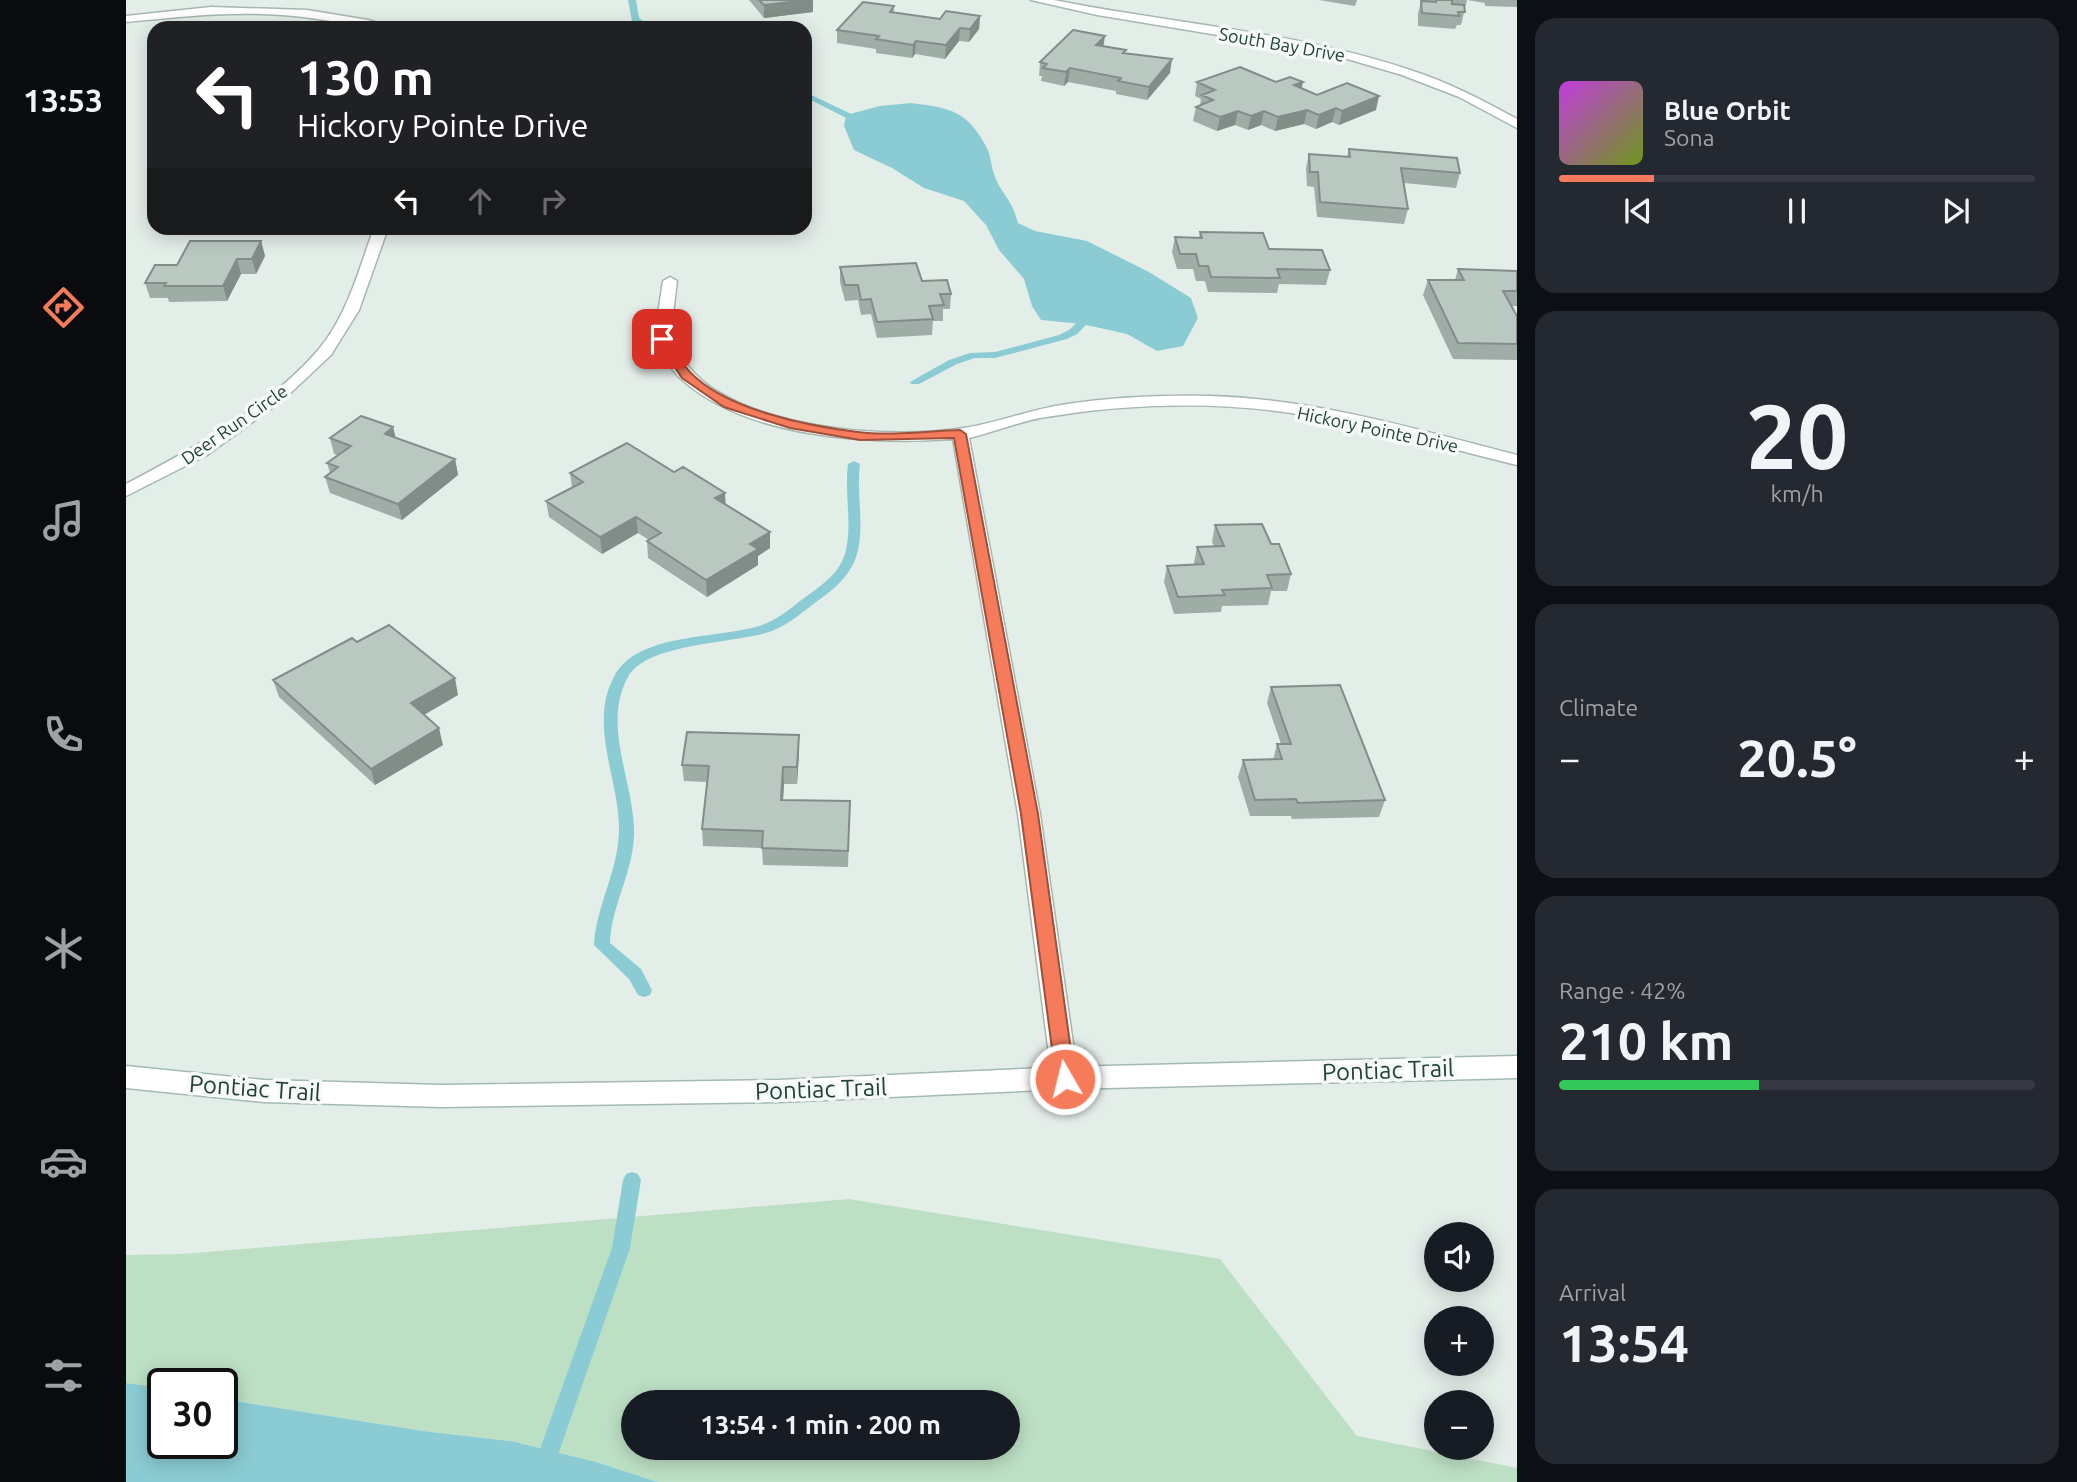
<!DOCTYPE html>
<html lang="en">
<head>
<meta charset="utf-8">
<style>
	:root { --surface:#171b24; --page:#242831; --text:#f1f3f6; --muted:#9ea1a6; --line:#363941; --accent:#f57b5b }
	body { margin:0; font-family:Ubuntu,sans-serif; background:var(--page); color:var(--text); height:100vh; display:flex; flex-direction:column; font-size:26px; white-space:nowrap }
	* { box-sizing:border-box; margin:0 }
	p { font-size:23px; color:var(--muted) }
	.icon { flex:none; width:38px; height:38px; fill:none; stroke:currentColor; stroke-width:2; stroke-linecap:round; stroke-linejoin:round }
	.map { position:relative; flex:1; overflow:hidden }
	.sheet { display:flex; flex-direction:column; gap:18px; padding:18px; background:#0d0f14; width:560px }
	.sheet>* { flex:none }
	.guide { position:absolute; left:21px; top:21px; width:665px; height:214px; border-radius:21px; box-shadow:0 4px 18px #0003; background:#202124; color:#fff; overflow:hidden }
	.tools { position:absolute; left:1298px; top:1222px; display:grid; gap:14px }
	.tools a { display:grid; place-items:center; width:70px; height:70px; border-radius:50%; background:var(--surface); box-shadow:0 4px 18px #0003; font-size:35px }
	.speed { position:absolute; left:21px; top:1368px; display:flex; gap:14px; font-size:35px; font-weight:700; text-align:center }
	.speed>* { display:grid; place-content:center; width:91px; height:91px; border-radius:50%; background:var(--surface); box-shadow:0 4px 18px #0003; line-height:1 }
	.speed .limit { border:4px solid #111; border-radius:10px; background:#fff; color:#111 }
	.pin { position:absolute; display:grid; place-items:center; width:60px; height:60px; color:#fff; margin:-30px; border-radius:14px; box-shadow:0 4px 10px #0006 }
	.me { position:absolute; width:77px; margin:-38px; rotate:352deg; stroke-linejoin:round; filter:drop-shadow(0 0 5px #0008) }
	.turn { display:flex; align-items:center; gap:24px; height:147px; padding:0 35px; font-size:32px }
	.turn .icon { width:91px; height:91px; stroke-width:2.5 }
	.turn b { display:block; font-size:49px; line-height:60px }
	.lanes { display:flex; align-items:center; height:66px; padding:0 35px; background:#0003; justify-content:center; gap:35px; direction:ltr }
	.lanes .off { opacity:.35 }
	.big { font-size:52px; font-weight:600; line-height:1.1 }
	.sheet .tile { flex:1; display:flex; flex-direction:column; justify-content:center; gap:10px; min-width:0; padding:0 24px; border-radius:21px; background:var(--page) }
	.sheet .dial { align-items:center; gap:0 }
	.dial b { font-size:91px; line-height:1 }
	.song { display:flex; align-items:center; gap:21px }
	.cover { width:84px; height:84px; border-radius:10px; background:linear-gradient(135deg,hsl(290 70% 55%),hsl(80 70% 35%)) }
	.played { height:7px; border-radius:4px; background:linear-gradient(90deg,var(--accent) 20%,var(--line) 20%) }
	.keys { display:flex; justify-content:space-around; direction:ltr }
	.heat { display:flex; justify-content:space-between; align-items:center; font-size:38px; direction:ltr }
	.charge { height:10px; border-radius:5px; background:linear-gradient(90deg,#34c759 42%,var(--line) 0) }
	.trip { position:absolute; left:495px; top:1390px; width:399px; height:70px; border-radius:35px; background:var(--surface); box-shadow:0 4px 18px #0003; font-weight:600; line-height:70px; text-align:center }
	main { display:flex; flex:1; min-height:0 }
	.menu { display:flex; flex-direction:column; width:126px; justify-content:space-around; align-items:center; background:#090b0e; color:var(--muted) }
	.menu .icon { width:49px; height:49px }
	.menu .current { color:var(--accent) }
	.menu b { font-size:32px; color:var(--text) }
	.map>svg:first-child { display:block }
</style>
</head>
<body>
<main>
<nav class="menu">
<b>13:53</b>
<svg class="icon current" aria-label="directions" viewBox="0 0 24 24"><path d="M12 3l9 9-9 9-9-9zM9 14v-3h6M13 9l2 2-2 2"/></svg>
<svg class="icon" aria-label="music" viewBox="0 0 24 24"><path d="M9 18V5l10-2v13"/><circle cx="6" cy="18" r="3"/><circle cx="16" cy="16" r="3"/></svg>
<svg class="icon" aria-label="phone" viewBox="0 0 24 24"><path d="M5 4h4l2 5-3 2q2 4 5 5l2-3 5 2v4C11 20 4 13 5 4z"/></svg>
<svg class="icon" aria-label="climate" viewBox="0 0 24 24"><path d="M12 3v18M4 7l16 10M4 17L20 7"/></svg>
<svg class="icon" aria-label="car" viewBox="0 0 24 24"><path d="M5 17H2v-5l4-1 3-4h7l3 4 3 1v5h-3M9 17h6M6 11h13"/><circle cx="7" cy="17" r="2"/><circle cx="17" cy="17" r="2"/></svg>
<svg class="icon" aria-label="filters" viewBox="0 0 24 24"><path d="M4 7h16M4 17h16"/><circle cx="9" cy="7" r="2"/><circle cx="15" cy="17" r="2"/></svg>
</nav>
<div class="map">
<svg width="1391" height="1482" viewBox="0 0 1391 1482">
	<rect width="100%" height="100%" fill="#e4eee9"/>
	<path fill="#bde0c5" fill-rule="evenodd" d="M723,1199L1094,1259L1231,1436L1391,1468V1482H532L470,1462L385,1441L297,1431L96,1399V1384H37V1388L0,1383V1255L56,1254ZM508,1402H882V1447H508Z"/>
	<path fill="#8bccd4" d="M785,103C824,108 841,110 861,148C865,156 865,166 868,174C875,194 886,199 892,223L909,231L961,241L1023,272L1065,298L1072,318L1057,346L1031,351L1001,334L956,324L915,320L906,306L898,279L873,250L860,225L838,201L798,188L766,168L728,150L718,126L720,115L754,106Z
		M0,1383L37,1388V1444H96V1399L297,1431L385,1441L470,1462L532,1482H0Z"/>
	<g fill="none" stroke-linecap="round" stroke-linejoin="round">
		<path fill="#8bccd4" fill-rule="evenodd" d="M502,0H510L513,18L526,28H517L506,21Z
			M679,92L738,120L739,122L732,124L679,97Z
			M956,306L960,307L966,319L951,334L941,339L869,358H849L831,364L793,384H785L784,382L823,360L844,353L869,352L933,335L943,330L956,318L951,309Z
			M728,461L734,464C730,494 739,525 731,554C726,573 710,588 694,599C679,610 664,624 646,631C610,644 521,642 502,677C475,726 509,783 508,834C507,874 485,906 484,943L515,969L526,990L524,995L518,997L512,995L503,979L468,945C470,906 492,872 493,831C494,780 461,724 489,675C513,632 594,639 636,625C654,619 669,604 685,593C699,583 714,571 719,554C727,525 718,494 722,464Z
			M506,1172L512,1174L515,1180L504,1248L434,1449L431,1456L424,1459L417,1456L414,1449L486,1248L497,1180L500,1174Z"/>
		<defs>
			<path id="minor" d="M905,0H928C1046,24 1169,31 1284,70C1322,82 1356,100 1391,119V128L1333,97L1276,75L1218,58L1158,46L971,15Z
				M85,7L181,10L242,20L269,28C231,28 194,17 156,15C104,11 52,17 0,22V16Z
				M248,228H262L233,310L205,355L157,400L81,455L0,496V484C65,450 145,406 193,349C221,316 233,269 248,228Z
				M544,277L551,281L544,339C556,359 568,377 589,390C652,430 765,439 838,428C872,423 905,409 941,404C988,397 1036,395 1084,396C1189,399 1290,429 1391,455V465C1321,448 1251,427 1179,415C1094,401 1005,403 920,417C894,421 869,432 843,438L914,814L952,1078L948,1086L939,1089L930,1086L926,1078L892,814L827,439C742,445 621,438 555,379C543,368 536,352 528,339L537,281Z"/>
			<path id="secondary" d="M1391,1056V1078L939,1089L652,1102L316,1107L138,1102L0,1088V1066L138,1080L316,1085L652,1080L939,1067Z"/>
		</defs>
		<use href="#minor" stroke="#a6b7b0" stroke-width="3"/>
		<use href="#secondary" stroke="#a2bab1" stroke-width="3"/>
		<use href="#minor" fill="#fff" fill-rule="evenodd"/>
		<use href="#secondary" fill="#fff" fill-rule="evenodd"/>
	</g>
	<path fill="#9fada7" d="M623,0H687V12L638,18Z
		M1193,0H1231L1229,6Z
		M1296,0H1391V7L1359,6V3L1341,0L1335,25H1331L1329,29L1292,26V14L1295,1H1297Z
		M768,6V12L814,19L854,16L853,29L843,42L833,41L819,59L789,54L786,58L750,53V49L711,43V30Z
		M977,46L1044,73L1021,100L990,94V91L942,82L938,86L915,81L916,76H913L914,62Z
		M1071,82H1150L1175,89L1191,95L1250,110L1213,125L1206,122L1190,129L1178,124L1149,131L1135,125L1122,130L1109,125L1091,131L1067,121L1070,107L1074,105L1075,99L1069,96Z
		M1223,149L1334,173L1330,188L1278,183L1282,209L1278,224L1191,217L1188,187L1181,186L1180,168L1183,154L1221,157Z
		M1074,232L1143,249L1204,270L1200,285L1153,284L1151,293L1082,292L1079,281H1070L1067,269H1051L1046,252L1049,237L1073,238Z
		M135,241L139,256L130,274H115L101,301L43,302L42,298H24L19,283L51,265Z
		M714,267L825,294L824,309H817V321H807L806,335L751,338L745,314L735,315L732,300L719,301L714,282Z
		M1332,269L1391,271V306H1386L1391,316V360L1327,359L1297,295L1302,280H1329Z
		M267,427L269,438L329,459L332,475L276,520L204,493L199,477L204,473L201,463L212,455L208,454L204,438Z
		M444,473L600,505L644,532V548L632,556V565L581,597L522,558L521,541L523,540L512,533L476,554L423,517L420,501L446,487Z
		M1089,525L1145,544L1165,574L1161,591H1145L1142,605L1096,606L1095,612L1048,614L1038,582L1041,566L1068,565V563L1071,547L1088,546L1086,542Z
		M231,642L332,695L298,715L317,745L249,785L153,697L147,680Z
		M1145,687L1259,800L1253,817L1166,819L1165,816H1124L1112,777L1117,760H1147L1151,744H1155L1141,703Z
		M673,752L671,784H658L657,800L724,801L722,867L637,865L636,848L577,846L576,829L581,782L558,781L556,765Z"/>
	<path fill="#828d88" d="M680,0H687V12L638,18V5Z
		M854,16L853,29L843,42L844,29Z
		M834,28L833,41L819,59L820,45Z
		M979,36L977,49L970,45Z
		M790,41L789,54L786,58L787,45Z
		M1046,59L1044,73L1021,100L1023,87Z
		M944,68L942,82L938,86L940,72Z
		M1177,82L1174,96L1168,85Z
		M1253,96L1250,110L1213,125L1216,111Z
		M1210,108L1206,122L1190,129L1193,115Z
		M1181,110L1178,124L1149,131L1152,117Z
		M1112,111L1109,125L1091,131L1094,117Z
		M1138,111L1135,125L1122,130L1125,116Z
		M135,241L139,256L130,274L126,259Z
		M111,259L115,274L101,301L97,286Z
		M267,427L271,443L259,434Z
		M329,459L332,475L276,520L272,504Z
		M599,493L600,509L589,498Z
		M510,517L512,533L476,554L474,537Z
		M644,532V548L632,556V565L581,597L580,580L624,544Z
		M329,678L332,695L289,720L285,703Z
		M313,728L317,745L249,785L245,769Z
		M673,735V752L671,784V767Z
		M657,767L658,784L656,816L655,800Z"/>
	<path fill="#b9c9c2" stroke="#828d88" stroke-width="2" d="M633,0H680L638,5Z
		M1310,0H1326V4L1338,5L1339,12H1332L1333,16L1296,13L1295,1L1310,2Z
		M737,2L768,6L764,12L814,19L820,11L854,16L844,29L834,28L820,45L790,41L787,45L750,39L753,36L711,30Z
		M947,30L979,36L970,45L1000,50L997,53L1046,59L1023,87L992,81L995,78L944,68L940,72L917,68L921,64L914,62Z
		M1114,67L1150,82L1164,77L1177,82L1168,85L1191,95L1221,83L1253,96L1216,111L1210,108L1193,115L1181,110L1152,117L1138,111L1125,116L1112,111L1094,117L1070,107L1087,100L1076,95L1089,90L1071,82Z
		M1223,149L1331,158L1334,173L1275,168L1282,209L1194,202L1192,172H1184L1183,154L1224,157Z
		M1074,232L1137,233L1143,249L1196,250L1204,270L1151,269L1154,278L1085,277L1082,266H1073L1070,254H1054L1049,237L1076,238Z
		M64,241H135L126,259H111L97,286H38L40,283H19L29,265H51Z
		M790,263L796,281L821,280L825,294H814L818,305L803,306L807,319L751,322L745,299L735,300L732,285H719L714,267Z
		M1332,269L1391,271V291H1377L1391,316V344L1332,343L1302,280H1338Z
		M235,416L267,427L259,434L329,459L272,504L199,477L212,467L201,463L225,446L204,438Z
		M501,443L548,472L557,467L599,493L589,498L644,532L624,544L632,549L580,580L521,541L535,533L510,517L474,537L420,501L457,482L444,473Z
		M1136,524L1145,544H1153L1165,574L1141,575L1146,588L1096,590L1099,595L1052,597L1041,566L1078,564L1071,547L1098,546L1089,525Z
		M263,625L329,678L285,703L313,728L245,769L147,680L226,638L231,642Z
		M1214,685L1259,800L1172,803L1170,799L1129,800L1117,760L1156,759L1151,744H1165L1145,687Z
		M561,732L673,735L671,767H657L655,800L724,801L722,851L636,848L637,831L576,829L583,766L556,765Z"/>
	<path fill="#f57b5b" stroke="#9f503b" stroke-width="2" d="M531,336H540C547,348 554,362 564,372C600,410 682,426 732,432C765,436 801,431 834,430L840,434L912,814L949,1079L946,1084L939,1087L932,1084L930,1079L895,814L828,438L734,440L664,428L598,407L556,378L530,339Z"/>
	<g text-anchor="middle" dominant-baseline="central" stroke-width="7" stroke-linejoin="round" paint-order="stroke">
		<g font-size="18" fill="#234137" stroke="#f5faf8">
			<text transform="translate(1156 44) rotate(10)">South Bay Drive</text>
			<text transform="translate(108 424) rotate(-35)">Deer Run Circle</text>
			<text transform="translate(1252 429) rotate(12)">Hickory Pointe Drive</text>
		</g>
		<g font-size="24" fill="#234137" stroke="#f5faf8">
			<text transform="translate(1262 1070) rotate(-2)">Pontiac Trail</text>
			<text transform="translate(129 1088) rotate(4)">Pontiac Trail</text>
			<text transform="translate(695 1089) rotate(-2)">Pontiac Trail</text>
		</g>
	</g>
</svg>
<div class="tools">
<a><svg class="icon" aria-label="sound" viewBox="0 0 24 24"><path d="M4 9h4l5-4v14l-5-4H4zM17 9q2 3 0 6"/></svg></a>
<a>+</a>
<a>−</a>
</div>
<div class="speed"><div class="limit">30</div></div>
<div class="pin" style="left:536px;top:339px;background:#d93025"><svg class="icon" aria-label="arrive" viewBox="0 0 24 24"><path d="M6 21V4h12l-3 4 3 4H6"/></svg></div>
<svg class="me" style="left:939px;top:1079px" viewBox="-20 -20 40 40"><circle r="17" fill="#f57b5b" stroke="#fff" stroke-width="3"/><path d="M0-11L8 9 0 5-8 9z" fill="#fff"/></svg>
<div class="trip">13:54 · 1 min · 200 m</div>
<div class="guide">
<div class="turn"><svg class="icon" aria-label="left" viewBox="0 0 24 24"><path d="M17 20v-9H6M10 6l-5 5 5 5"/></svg><div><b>130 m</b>Hickory Pointe Drive</div></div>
<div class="lanes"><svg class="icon" aria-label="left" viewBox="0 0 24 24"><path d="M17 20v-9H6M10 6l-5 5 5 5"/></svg><svg class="icon off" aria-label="ahead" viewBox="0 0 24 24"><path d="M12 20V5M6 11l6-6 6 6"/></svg><svg class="icon off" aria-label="right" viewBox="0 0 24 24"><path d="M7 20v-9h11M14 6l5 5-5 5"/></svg></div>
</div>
</div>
<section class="sheet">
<div class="tile">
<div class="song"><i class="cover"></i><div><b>Blue Orbit</b><p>Sona</p></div></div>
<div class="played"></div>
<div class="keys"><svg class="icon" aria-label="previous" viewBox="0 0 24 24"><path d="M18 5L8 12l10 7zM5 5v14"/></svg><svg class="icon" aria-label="pause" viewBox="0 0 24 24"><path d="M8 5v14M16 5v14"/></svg><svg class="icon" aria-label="next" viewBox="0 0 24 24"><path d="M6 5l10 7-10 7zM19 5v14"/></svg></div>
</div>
<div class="tile dial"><b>20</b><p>km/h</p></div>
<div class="tile"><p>Climate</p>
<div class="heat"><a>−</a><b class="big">20.5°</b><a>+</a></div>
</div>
<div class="tile"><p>Range · 42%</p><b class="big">210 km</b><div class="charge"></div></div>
<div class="tile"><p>Arrival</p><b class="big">13:54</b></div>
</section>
</main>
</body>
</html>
